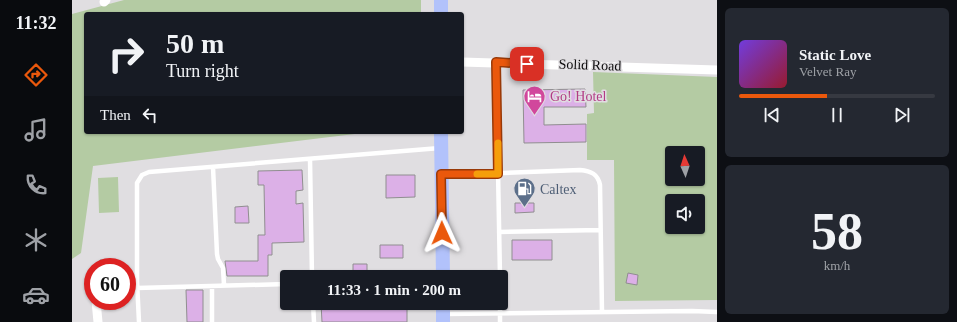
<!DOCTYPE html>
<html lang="en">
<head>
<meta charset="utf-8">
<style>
	:root { --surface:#171b24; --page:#242831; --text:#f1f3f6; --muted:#9ea1a6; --line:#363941; --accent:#ea580c }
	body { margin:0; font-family:"Times New Roman",serif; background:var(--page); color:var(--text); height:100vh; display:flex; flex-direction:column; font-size:15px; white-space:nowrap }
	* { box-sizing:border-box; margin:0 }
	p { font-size:13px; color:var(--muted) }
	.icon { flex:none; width:22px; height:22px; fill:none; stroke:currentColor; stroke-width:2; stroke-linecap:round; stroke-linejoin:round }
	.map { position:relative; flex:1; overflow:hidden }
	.drawer { display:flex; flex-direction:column; gap:8px; padding:8px; background:#0d0f14; width:240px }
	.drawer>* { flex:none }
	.guide { position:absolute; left:12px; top:12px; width:380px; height:122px; border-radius:4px; box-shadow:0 1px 3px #0004; background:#171b24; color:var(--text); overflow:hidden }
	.needle { width:26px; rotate:357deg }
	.fabs { position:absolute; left:593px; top:146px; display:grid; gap:8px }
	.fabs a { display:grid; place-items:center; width:40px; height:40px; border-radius:4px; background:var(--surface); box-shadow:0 1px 3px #0004; font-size:20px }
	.speed { position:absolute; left:12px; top:258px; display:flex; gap:8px; font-size:20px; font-weight:700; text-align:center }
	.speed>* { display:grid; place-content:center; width:52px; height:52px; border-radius:50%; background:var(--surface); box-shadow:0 1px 3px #0004; line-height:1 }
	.speed .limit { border:6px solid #d22; background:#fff; color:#111 }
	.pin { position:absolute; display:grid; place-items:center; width:34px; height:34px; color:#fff; margin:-17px; border-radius:8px; box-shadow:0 2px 6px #0006 }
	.me { position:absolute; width:44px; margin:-22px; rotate:359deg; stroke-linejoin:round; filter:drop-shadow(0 0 3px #0008) }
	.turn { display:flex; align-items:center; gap:14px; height:84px; padding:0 16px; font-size:18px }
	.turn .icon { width:52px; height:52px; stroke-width:2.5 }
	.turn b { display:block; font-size:28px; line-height:34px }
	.then { display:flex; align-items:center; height:38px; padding:0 16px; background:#0003; gap:8px; font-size:15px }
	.drawer .widget { flex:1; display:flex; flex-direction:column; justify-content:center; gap:6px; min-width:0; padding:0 14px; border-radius:6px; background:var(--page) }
	.drawer .dial { align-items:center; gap:0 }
	.dial b { font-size:52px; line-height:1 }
	.song { display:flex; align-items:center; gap:12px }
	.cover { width:48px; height:48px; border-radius:6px; background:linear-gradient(135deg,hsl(260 70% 55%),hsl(350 70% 35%)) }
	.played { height:4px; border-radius:2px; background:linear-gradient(90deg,var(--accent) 45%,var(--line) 45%) }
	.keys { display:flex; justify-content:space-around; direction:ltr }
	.trip { position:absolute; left:208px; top:270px; width:228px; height:40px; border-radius:4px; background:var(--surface); box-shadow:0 1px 3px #0004; font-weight:800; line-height:40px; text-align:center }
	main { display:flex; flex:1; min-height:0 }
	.tab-bar { display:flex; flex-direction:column; width:72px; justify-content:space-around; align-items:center; background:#090b0e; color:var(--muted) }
	.tab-bar .icon { width:28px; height:28px }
	.tab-bar .active { color:var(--accent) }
	.tab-bar b { font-size:18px; color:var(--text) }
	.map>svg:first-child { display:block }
</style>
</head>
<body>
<main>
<nav class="tab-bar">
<b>11:32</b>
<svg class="icon active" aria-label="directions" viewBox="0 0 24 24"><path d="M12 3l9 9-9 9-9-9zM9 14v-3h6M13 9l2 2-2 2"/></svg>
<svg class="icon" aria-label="music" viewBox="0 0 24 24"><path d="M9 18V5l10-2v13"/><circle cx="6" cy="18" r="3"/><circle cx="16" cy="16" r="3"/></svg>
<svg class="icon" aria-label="phone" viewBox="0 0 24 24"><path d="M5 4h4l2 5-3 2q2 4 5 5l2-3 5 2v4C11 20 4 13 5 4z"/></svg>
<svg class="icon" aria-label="climate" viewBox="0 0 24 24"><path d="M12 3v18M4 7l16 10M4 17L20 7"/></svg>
<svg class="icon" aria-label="car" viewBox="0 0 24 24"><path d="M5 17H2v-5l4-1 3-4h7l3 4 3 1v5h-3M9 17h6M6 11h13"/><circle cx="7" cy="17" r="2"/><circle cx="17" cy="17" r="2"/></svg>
</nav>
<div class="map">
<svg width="645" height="322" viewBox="0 0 645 322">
	<rect width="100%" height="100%" fill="#e0dee1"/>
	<path fill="#b4cba3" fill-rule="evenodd" d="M52,0H349V14H14V132H299L21,166L9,253L0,259V14Z
		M521,72L645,77V300L543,301L542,160H515V114L522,113ZM600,153H626V179H600ZM600,201H626V227H600Z
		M46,177L47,212L27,213L26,178Z"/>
	<path fill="#dcb0e7" stroke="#908e90" d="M513,89L514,107H472V125L514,124V142L452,143L451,90Z
		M230,170L231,190L224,191V204L231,203L232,242L200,243V255H196V276H155L153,261H186V235H193L192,185H186V171Z
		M314,175H343V197L314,198Z
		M443,203H462V212L443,213Z
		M176,206L177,223H163V207Z
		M440,240H480V260H440Z
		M308,245H331V258H308Z
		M28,260H43V267H28Z
		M281,264H295V272L281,273Z
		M556,273L566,275L565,285L554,283Z
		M114,290H131V322H115Z
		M249,303H335V322H250Z"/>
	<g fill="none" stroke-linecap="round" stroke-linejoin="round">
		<path stroke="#fff" stroke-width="4.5" d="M424,63L428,277
			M238,159L240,277
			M141,167L145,254L146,259L151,268L152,285
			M372,174H406L508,170C519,171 526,174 528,185L530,312
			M427,232L528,230
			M65,288L215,284
			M241,303L242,322
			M428,303V322
			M373,314L620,311L645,312
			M67,322L65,281V183L70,175L77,172L368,148
			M140,322V286"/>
		<path stroke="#fff" stroke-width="9" d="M32,2L34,0
			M390,62L645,70
			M24,301L26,322"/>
		<path stroke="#b2c2fb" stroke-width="14" d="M369,14V0
			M369,132L371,277
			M371,303V322"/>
	</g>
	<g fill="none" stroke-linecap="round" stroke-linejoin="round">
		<defs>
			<path id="route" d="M370,233L369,174H426L424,62L455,64"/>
		</defs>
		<use href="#route" stroke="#983908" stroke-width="10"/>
		<use href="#route" stroke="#ea580c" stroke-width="7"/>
		<path stroke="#f59e0b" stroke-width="7" d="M405,174H426V143"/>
	</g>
	<defs>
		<symbol id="hotel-pin" viewBox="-11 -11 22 30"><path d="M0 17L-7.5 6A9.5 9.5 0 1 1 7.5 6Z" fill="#d1479c" stroke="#e0dee1"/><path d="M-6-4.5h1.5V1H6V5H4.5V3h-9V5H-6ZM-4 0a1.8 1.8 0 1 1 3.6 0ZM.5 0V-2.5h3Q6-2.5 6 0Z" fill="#fff"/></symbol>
		<symbol id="fuel-pin" viewBox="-11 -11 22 30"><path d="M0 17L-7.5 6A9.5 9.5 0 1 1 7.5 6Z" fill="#5c6f8a" stroke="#e0dee1"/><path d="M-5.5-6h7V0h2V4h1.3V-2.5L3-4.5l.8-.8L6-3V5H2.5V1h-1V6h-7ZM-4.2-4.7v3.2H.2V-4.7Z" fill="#fff"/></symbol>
	</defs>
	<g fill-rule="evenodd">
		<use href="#hotel-pin" x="450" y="84" width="25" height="34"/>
		<use href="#fuel-pin" x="440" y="176" width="25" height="34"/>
	</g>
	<g text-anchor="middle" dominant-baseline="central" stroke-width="3" stroke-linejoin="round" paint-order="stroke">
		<g font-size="14" fill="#0d0c0d" stroke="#e0dee1">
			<text transform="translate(518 65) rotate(2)">Solid Road</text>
		</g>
		<g font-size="14" fill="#b23c85" stroke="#e0dee1" text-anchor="start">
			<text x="478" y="96">Go! Hotel</text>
		</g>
		<g font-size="14" fill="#4e5e75" stroke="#e0dee1" text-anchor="start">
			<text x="468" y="189">Caltex</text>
		</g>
	</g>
</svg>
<div class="fabs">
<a><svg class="needle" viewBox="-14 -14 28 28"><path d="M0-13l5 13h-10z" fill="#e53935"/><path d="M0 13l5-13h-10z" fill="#9ea1a6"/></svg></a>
<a><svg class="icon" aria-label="sound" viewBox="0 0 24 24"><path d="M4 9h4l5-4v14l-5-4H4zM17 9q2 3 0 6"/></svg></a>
</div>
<div class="speed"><div class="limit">60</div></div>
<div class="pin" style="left:455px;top:64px;background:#d93025"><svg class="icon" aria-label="arrive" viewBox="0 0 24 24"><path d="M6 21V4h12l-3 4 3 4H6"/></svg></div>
<svg class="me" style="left:370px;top:233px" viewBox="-20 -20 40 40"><path d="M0-17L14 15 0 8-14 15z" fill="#ea580c" stroke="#fff" stroke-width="4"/></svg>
<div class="trip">11:33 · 1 min · 200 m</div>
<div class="guide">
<div class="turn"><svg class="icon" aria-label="right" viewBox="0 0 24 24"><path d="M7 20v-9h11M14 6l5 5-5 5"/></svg><div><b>50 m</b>Turn right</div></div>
<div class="then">Then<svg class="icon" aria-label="left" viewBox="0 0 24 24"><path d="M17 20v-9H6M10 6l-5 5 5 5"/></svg></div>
</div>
</div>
<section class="drawer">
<div class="widget">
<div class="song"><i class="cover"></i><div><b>Static Love</b><p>Velvet Ray</p></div></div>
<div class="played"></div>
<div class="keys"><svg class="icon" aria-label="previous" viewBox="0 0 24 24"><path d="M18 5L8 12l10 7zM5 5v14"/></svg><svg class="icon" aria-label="pause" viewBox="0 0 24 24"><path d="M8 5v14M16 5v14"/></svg><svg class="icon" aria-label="next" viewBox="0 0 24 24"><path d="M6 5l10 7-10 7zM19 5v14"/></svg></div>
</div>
<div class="widget dial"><b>58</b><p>km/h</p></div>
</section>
</main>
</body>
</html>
